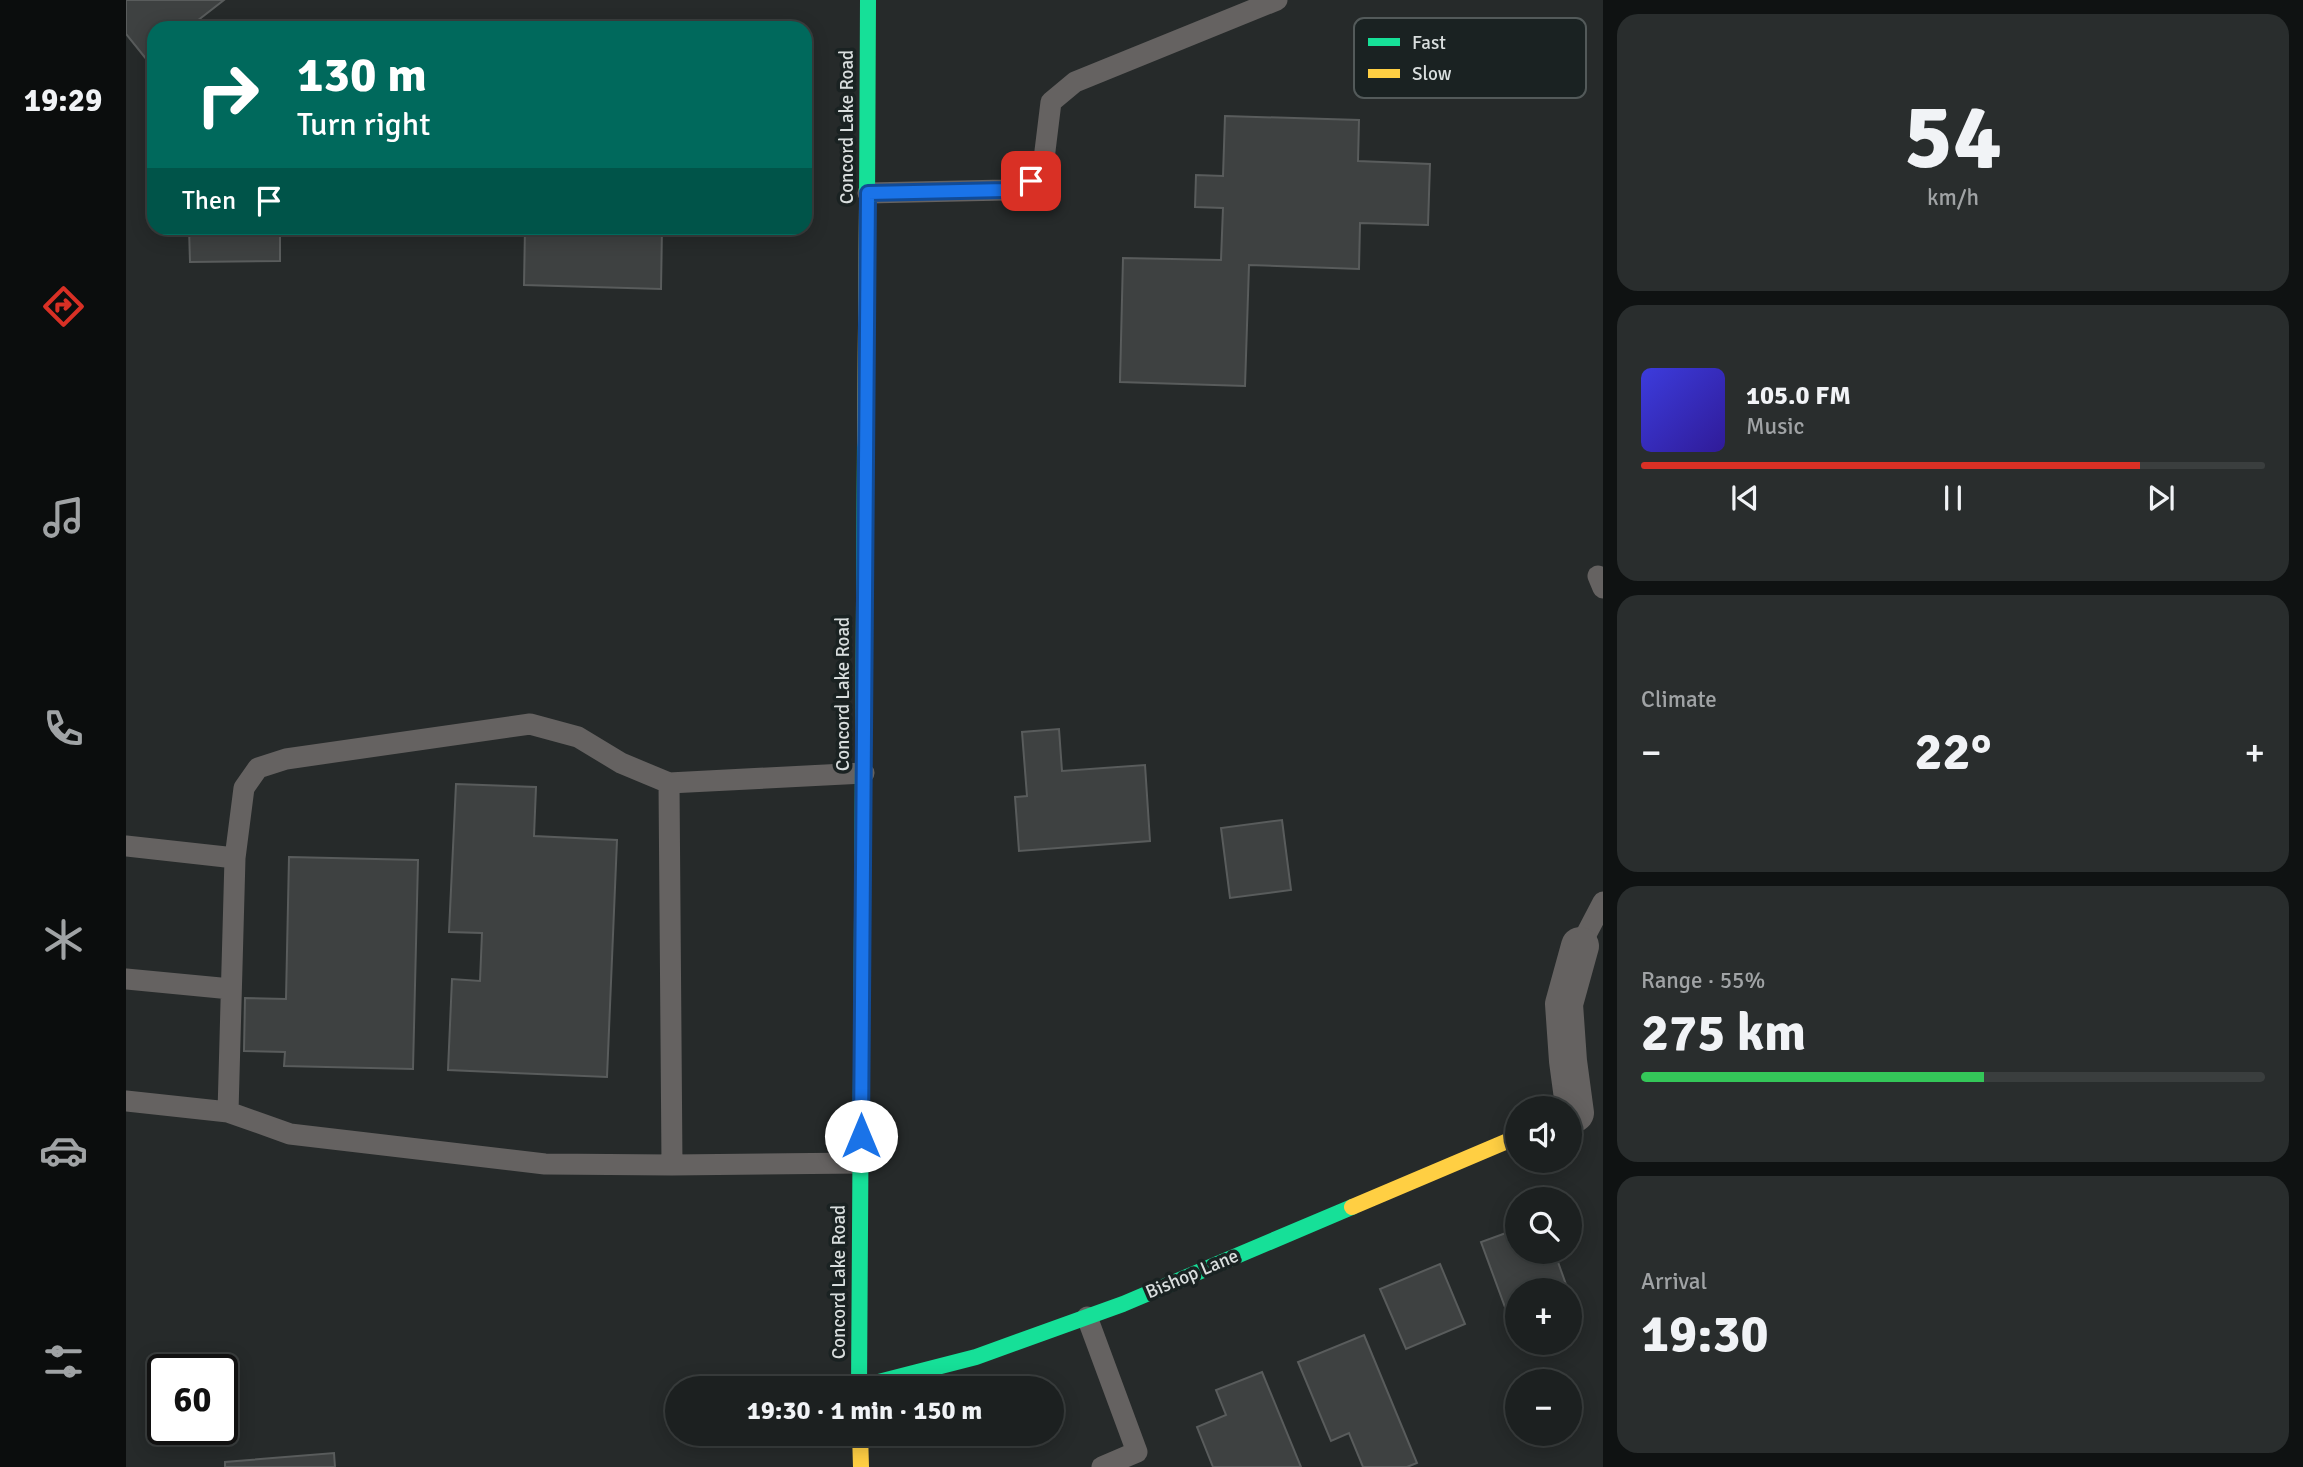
<!DOCTYPE html>
<html lang="en">
<head>
<meta charset="utf-8">
<style>
	:root { --surface:#1c2020; --page:#292d2d; --text:#f1f3f6; --muted:#a0a3a5; --line:#3a3e3e; --accent:#d93025 }
	body { margin:0; font-family:Signika,sans-serif; background:var(--page); color:var(--text); height:100vh; display:flex; flex-direction:column; font-size:26px; white-space:nowrap }
	* { box-sizing:border-box; margin:0 }
	p { font-size:23px; color:var(--muted) }
	.icon { flex:none; width:38px; height:38px; fill:none; stroke:currentColor; stroke-width:2; stroke-linecap:round; stroke-linejoin:round }
	.map { position:relative; flex:1; overflow:hidden }
	.panel { display:flex; flex-direction:column; gap:14px; padding:14px; background:#0f1212; width:700px }
	.panel>* { flex:none }
	.banner { position:absolute; left:21px; top:21px; width:665px; height:214px; border-radius:21px; box-shadow:0 4px 18px #0003,0 0 0 2px var(--line); background:#00695c; color:#fff; overflow:hidden }
	.tools { position:absolute; left:1379px; top:1096px; display:grid; gap:14px }
	.tools a { display:grid; place-items:center; width:77px; height:77px; border-radius:50%; background:var(--surface); box-shadow:0 4px 18px #0003,0 0 0 2px var(--line); font-size:35px }
	.speed { position:absolute; left:21px; top:1354px; display:flex; gap:14px; font-size:35px; font-weight:700; text-align:center }
	.speed>* { display:grid; place-content:center; width:91px; height:91px; border-radius:50%; background:var(--surface); box-shadow:0 4px 18px #0003,0 0 0 2px var(--line); line-height:1 }
	.speed .limit { border:4px solid #111; border-radius:10px; background:#fff; color:#111 }
	.pin { position:absolute; display:grid; place-items:center; width:60px; height:60px; color:#fff; margin:-30px; border-radius:14px; box-shadow:0 4px 10px #0006 }
	.me { position:absolute; width:77px; margin:-38px; rotate:0deg; stroke-linejoin:round; filter:drop-shadow(0 0 5px #0008) }
	.turn { display:flex; align-items:center; gap:24px; height:147px; padding:0 35px; font-size:32px }
	.turn .icon { width:91px; height:91px; stroke-width:2.5 }
	.turn b { display:block; font-size:49px; line-height:60px }
	.then { display:flex; align-items:center; height:66px; padding:0 35px; background:#0003; gap:14px; font-size:26px }
	.big { font-size:52px; font-weight:700; line-height:1.1 }
	.panel .tile { flex:1; display:flex; flex-direction:column; justify-content:center; gap:10px; min-width:0; padding:0 24px; border-radius:21px; background:var(--page) }
	.panel .dial { align-items:center; gap:0 }
	.dial b { font-size:91px; line-height:1 }
	.song { display:flex; align-items:center; gap:21px }
	.cover { width:84px; height:84px; border-radius:10px; background:linear-gradient(135deg,hsl(240 70% 55%),hsl(250 70% 35%)) }
	.played { height:7px; border-radius:4px; background:linear-gradient(90deg,var(--accent) 80%,var(--line) 80%) }
	.keys { display:flex; justify-content:space-around; direction:ltr }
	.heat { display:flex; justify-content:space-between; align-items:center; font-size:38px; direction:ltr }
	.charge { height:10px; border-radius:5px; background:linear-gradient(90deg,#34c759 55%,var(--line) 0) }
	.trip { position:absolute; left:539px; top:1376px; width:399px; height:70px; border-radius:35px; background:var(--surface); box-shadow:0 4px 18px #0003,0 0 0 2px var(--line); font-weight:700; line-height:70px; text-align:center }
	main { display:flex; flex:1; min-height:0 }
	.tabs { display:flex; flex-direction:column; width:126px; justify-content:space-around; align-items:center; background:#0b0d0d; color:var(--muted) }
	.tabs .icon { width:49px; height:49px }
	.tabs .active { color:var(--accent) }
	.tabs b { font-size:32px; color:var(--text) }
	.map>svg:first-child { display:block }
</style>
</head>
<body>
<main>
<nav class="tabs">
<b>19:29</b>
<svg class="icon active" aria-label="directions" viewBox="0 0 24 24"><path d="M12 3l9 9-9 9-9-9zM9 14v-3h6M13 9l2 2-2 2"/></svg>
<svg class="icon" aria-label="music" viewBox="0 0 24 24"><path d="M9 18V5l10-2v13"/><circle cx="6" cy="18" r="3"/><circle cx="16" cy="16" r="3"/></svg>
<svg class="icon" aria-label="phone" viewBox="0 0 24 24"><path d="M5 4h4l2 5-3 2q2 4 5 5l2-3 5 2v4C11 20 4 13 5 4z"/></svg>
<svg class="icon" aria-label="climate" viewBox="0 0 24 24"><path d="M12 3v18M4 7l16 10M4 17L20 7"/></svg>
<svg class="icon" aria-label="car" viewBox="0 0 24 24"><path d="M5 17H2v-5l4-1 3-4h7l3 4 3 1v5h-3M9 17h6M6 11h13"/><circle cx="7" cy="17" r="2"/><circle cx="17" cy="17" r="2"/></svg>
<svg class="icon" aria-label="filters" viewBox="0 0 24 24"><path d="M4 7h16M4 17h16"/><circle cx="9" cy="7" r="2"/><circle cx="15" cy="17" r="2"/></svg>
</nav>
<div class="map">
<svg width="1477" height="1467" viewBox="0 0 1477 1467">
	<rect width="100%" height="100%" fill="#262a2a"/>
	<path fill="#3e4141" stroke="#595c5c" stroke-width="2" d="M0,0H98L62,28H28V54L21,60L0,34Z
		M1099,116L1233,120L1232,161L1304,164L1302,225L1234,223L1233,269L1123,265L1119,386L994,382L997,258L1095,260L1097,208L1069,207L1070,175L1097,176Z
		M63,228H154V261L64,262Z
		M399,228H536L535,289L398,285Z
		M933,729L936,771L1019,765L1024,841L893,851L889,797L901,796L896,732Z
		M330,784L410,787L408,836L491,840L481,1077L322,1070L326,979L354,981L356,933L323,932Z
		M1156,820L1165,890L1104,898L1095,828Z
		M163,857L292,860L287,1069L158,1066L159,1052L118,1051L119,998L160,999Z
		M1391,1229V1251H1428L1442,1290H1391V1315L1383,1318L1355,1242Z
		M1314,1264L1339,1324L1280,1349L1254,1289Z
		M1238,1335L1291,1463L1281,1467H1237L1223,1433L1205,1441L1172,1362Z
		M1136,1372L1175,1467H1087L1071,1427L1100,1415L1090,1390Z
		M208,1453L209,1467H99V1462Z"/>
	<g fill="none" stroke-linecap="round" stroke-linejoin="round">
		<path stroke="#656261" stroke-width="21" d="M742,193L879,190L905,181L918,159L925,102L949,82L1151,0
			M1472,576L1477,588
			M543,783L546,1165
			M0,846L109,858
			M1454,946L1477,902
			M0,979L105,989
			M0,1101L102,1112L164,1134L419,1164L546,1165L735,1163
			M102,1112L109,858L118,788L132,768L160,759L404,724L452,737L495,763L543,783L738,773
			M961,1317L1011,1452L976,1467"/>
		<path stroke="#656261" stroke-width="38" d="M1449,1113L1442,1061L1438,1004L1454,946"/>
		<path stroke="#16e098" stroke-width="16" d="M741,206L742,0
			M733,1387L850,1357L997,1304L1226,1207
			M733,1388L739,443"/>
		<path stroke="#ffcf43" stroke-width="16" d="M739,443L741,206
			M1226,1207L1391,1137
			M734,1433L735,1467"/>
	</g>
	<g fill="none" stroke-linecap="round" stroke-linejoin="round">
		<defs>
			<path id="route" d="M735,1136L742,193L880,190L905,181"/>
		</defs>
		<use href="#route" stroke="#114b97" stroke-width="18"/>
		<use href="#route" stroke="#1a73e8" stroke-width="12"/>
	</g>
	<g text-anchor="middle" dominant-baseline="central" stroke-width="7" stroke-linejoin="round" paint-order="stroke">
		<g font-size="19" fill="#d9dede" stroke="#1a2222">
			<text transform="translate(721 127) rotate(-90)">Concord Lake Road</text>
			<text transform="translate(717 694) rotate(-90)">Concord Lake Road</text>
			<text transform="translate(1066 1274) rotate(-23)">Bishop Lane</text>
			<text transform="translate(713 1282) rotate(-90)">Concord Lake Road</text>
		</g>
	</g>
	<rect x="1228" y="18" width="232" height="80" rx="10" fill="#1a2222" stroke="#535a5a" stroke-width="2"/>
	<rect x="1242" y="38" width="32" height="8" fill="#16e098"/>
	<rect x="1242" y="69" width="32" height="9" fill="#ffcf43"/>
	<g font-size="19" fill="#d9dede">
		<text x="1286" y="49">Fast</text>
		<text x="1286" y="80">Slow</text>
	</g>
</svg>
<div class="tools">
<a><svg class="icon" aria-label="sound" viewBox="0 0 24 24"><path d="M4 9h4l5-4v14l-5-4H4zM17 9q2 3 0 6"/></svg></a>
<a><svg class="icon" aria-label="search" viewBox="0 0 24 24"><circle cx="10" cy="10" r="6"/><path d="M15 15l6 6"/></svg></a>
<a>+</a>
<a>−</a>
</div>
<div class="speed"><div class="limit">60</div></div>
<div class="pin" style="left:905px;top:181px;background:#d93025"><svg class="icon" aria-label="arrive" viewBox="0 0 24 24"><path d="M6 21V4h12l-3 4 3 4H6"/></svg></div>
<svg class="me" style="left:735px;top:1136px" viewBox="-20 -20 40 40"><circle r="19" fill="#fff"/><path d="M0-13L10 11 0 6-10 11z" fill="#1a73e8"/></svg>
<div class="trip">19:30 · 1 min · 150 m</div>
<div class="banner">
<div class="turn"><svg class="icon" aria-label="right" viewBox="0 0 24 24"><path d="M7 20v-9h11M14 6l5 5-5 5"/></svg><div><b>130 m</b>Turn right</div></div>
<div class="then">Then<svg class="icon" aria-label="arrive" viewBox="0 0 24 24"><path d="M6 21V4h12l-3 4 3 4H6"/></svg></div>
</div>
</div>
<section class="panel">
<div class="tile dial"><b>54</b><p>km/h</p></div>
<div class="tile">
<div class="song"><i class="cover"></i><div><b>105.0 FM</b><p>Music</p></div></div>
<div class="played"></div>
<div class="keys"><svg class="icon" aria-label="previous" viewBox="0 0 24 24"><path d="M18 5L8 12l10 7zM5 5v14"/></svg><svg class="icon" aria-label="pause" viewBox="0 0 24 24"><path d="M8 5v14M16 5v14"/></svg><svg class="icon" aria-label="next" viewBox="0 0 24 24"><path d="M6 5l10 7-10 7zM19 5v14"/></svg></div>
</div>
<div class="tile"><p>Climate</p>
<div class="heat"><a>−</a><b class="big">22°</b><a>+</a></div>
</div>
<div class="tile"><p>Range · 55%</p><b class="big">275 km</b><div class="charge"></div></div>
<div class="tile"><p>Arrival</p><b class="big">19:30</b></div>
</section>
</main>
</body>
</html>
